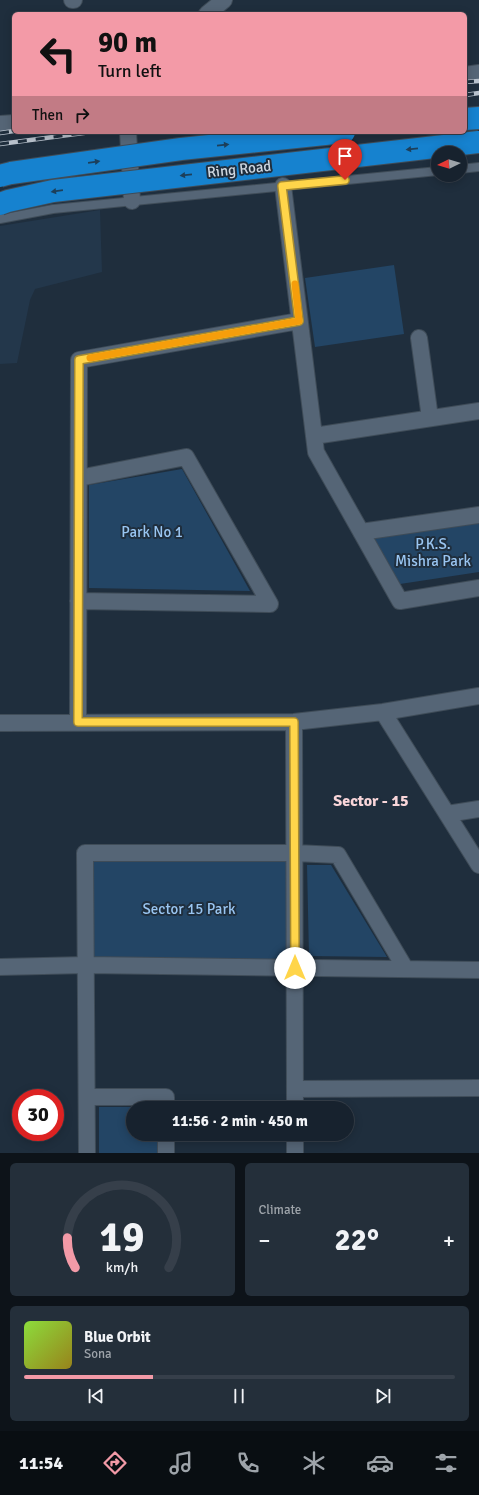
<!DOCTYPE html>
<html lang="en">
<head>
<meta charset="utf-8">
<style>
	:root { --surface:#17222e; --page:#242f3a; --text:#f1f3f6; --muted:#9ea4aa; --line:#363f4a; --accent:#f39aa7 }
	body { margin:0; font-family:Signika,sans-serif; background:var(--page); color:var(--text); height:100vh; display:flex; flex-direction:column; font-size:15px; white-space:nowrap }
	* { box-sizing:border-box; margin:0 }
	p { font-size:13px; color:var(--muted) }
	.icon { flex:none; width:22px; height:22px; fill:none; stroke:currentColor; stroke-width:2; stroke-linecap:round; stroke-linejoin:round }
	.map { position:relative; height:1153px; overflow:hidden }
	.details { display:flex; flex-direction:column; gap:10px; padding:10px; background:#0d1319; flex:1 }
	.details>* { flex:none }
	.hud { position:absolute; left:12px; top:12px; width:455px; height:122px; border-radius:6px; box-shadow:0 2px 10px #0003,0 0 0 1px var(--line); background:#f39aa7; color:#111; overflow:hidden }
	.needle { width:26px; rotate:265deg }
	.tools { position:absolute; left:431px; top:146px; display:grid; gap:8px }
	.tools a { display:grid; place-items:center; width:36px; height:36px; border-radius:50%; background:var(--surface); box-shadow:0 2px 10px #0003,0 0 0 1px var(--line); font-size:20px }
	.speed { position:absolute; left:12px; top:1089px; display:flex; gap:8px; font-size:20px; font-weight:700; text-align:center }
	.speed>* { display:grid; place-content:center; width:52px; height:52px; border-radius:50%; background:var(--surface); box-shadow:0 2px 10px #0003,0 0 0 1px var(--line); line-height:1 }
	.speed .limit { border:6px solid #d22; background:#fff; color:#111 }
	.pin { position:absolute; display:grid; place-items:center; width:34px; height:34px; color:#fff; margin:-41px -17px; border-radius:50% 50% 50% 0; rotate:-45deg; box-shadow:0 0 4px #0007 }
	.pin .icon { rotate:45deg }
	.me { position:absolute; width:44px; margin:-22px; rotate:0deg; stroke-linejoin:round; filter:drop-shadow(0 0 3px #0008) }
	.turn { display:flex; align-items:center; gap:14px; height:84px; padding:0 20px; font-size:18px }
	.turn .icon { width:52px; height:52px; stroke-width:2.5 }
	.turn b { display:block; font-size:28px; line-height:34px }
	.then { display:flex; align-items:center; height:38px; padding:0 20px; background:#0003; gap:8px; font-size:15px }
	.big { font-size:30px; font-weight:700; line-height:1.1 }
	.details .card { flex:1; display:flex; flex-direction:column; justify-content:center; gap:6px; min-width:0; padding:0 14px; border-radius:6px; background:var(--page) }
	.details .dial { align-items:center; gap:0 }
	.dial svg { height:104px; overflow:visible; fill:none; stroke:var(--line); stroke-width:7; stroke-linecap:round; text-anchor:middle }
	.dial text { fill:var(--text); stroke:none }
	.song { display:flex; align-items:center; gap:12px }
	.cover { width:48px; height:48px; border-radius:6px; background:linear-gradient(135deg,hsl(90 70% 55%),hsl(50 70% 35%)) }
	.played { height:4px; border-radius:2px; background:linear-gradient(90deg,var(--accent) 30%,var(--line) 30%) }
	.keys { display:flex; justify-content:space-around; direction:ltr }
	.heat { display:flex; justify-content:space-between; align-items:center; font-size:22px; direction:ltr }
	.details .tiles { flex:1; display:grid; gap:10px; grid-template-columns:1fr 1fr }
	.card:last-child { grid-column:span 2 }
	.trip { position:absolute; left:126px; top:1101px; width:228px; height:40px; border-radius:20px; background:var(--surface); box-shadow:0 2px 10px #0003,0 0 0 1px var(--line); font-weight:700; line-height:40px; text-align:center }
	.dock { display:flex; height:64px; justify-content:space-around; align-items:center; background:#090e12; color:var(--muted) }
	.dock .icon { width:28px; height:28px }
	.dock .on { color:var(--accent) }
	.dock b { font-size:18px; color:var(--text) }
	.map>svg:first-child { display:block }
</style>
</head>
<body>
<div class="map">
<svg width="479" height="1153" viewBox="0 0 479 1153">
	<rect width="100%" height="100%" fill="#1f2e3d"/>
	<path fill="#23374b" d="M100,210L102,272L35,289L30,300L17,363L0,364V226Z"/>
	<path fill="#234565" d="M394,265L404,334L315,347L305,278Z
		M182,469L250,591L89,588V485Z
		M479,519V572L400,584L373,536Z
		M92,859H286L287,960L94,959Z
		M307,865H331L387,957L309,956Z
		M99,1107H157L133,1108V1134H157V1153H99Z"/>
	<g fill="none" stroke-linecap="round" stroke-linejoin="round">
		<defs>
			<path id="service" d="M460,169L479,167
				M0,219L53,209L438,171"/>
			<path id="minor" d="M72,0H74
				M207,14L224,0
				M465,75L479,73
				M0,124L14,123
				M128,132L132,201
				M283,186L316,452L400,601L479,588
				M419,338L430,418
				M314,436L479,411
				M361,532L479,515
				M78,601L270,604L186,457L79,478
				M383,712L479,865
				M78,722L79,360L299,321
				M294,722L295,1108
				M0,723L294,722L383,712L479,696
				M447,814L479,809
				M0,967L86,965L479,970
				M295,1089L479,1088
				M87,1097H166V1108
				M295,1134V1153
				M87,1153L85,853H295L338,855L405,968
				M166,1153V1134"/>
			<path id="trunk" d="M465,119L479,118"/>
		</defs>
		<use href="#service" stroke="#3f4c58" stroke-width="10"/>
		<use href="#minor" stroke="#3f4c58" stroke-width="18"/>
		<use href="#trunk" stroke="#3f4c58" stroke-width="24"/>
		<use href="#service" stroke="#556576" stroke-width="8"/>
		<use href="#minor" stroke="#556576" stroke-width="16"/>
		<use href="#trunk" stroke="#1682cf" stroke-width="22"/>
		<defs>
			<path id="rail" d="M465,82L479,81
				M465,95L479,93
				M0,133L14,131
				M0,144L91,132"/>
		</defs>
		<use href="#rail" stroke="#b9c2cd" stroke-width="4.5"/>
		<use href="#rail" stroke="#1f2e3d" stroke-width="3" stroke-dasharray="9" stroke-linecap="butt"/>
		<defs>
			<path id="trunk-bridge" d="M0,176L11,173L181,149L344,132
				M0,204L8,201L53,191L479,142"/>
		</defs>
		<use href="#trunk-bridge" stroke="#3f4c58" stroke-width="24" stroke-linecap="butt"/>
		<use href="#trunk-bridge" stroke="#1682cf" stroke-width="22"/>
	</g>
	<defs><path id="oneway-solid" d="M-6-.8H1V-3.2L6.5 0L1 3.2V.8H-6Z"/></defs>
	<g fill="#1d3f5a">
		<use href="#oneway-solid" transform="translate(223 145) rotate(-6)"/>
		<use href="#oneway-solid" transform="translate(412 149) rotate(174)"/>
		<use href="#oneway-solid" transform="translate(94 162) rotate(-8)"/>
		<use href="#oneway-solid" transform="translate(186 175) rotate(174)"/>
		<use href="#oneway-solid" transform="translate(57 191) rotate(172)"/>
	</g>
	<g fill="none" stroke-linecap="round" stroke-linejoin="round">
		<defs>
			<path id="route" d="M295,968L294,722H78L79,360L299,321L282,186L345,180"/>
		</defs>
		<use href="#route" stroke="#a68a30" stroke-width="10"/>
		<use href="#route" stroke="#ffd54a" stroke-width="7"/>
		<path stroke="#f59e0b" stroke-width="7" d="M90,358L299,321L295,284"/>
	</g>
	<g text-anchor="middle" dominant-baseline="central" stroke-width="4" stroke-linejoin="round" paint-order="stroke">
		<g font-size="15" fill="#ced7e1" stroke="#1f2e3d">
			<text transform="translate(239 169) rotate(-6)">Ring Road</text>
		</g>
		<g font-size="15" fill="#99c5f1" stroke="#1f2e3d">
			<text x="152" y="532">Park No 1</text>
			<text x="433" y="544">P.K.S.<tspan x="433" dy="17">Mishra Park</tspan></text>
			<text x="189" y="909">Sector 15 Park</text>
		</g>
		<g font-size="16" font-weight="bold" fill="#f8d5d9" stroke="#1f2e3d">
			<text x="371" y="801">Sector - 15</text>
		</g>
	</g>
</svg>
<div class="tools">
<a><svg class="needle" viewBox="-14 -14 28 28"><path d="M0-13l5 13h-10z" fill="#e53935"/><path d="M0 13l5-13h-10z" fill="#9ea4aa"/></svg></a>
</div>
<div class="speed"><div class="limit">30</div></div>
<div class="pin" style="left:345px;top:180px;background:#d93025"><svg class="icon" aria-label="arrive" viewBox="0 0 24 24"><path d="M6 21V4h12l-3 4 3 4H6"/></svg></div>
<svg class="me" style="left:295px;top:968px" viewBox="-20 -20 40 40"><circle r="19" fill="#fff"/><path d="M0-13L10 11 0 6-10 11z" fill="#ffd54a"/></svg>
<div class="trip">11:56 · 2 min · 450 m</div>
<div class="hud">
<div class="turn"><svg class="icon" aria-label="left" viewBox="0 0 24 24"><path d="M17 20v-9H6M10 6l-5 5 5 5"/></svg><div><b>90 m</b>Turn left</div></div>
<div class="then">Then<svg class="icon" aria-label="right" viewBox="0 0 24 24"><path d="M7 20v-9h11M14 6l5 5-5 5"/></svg></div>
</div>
</div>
<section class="details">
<div class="tiles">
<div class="card dial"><svg viewBox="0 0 100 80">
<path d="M14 69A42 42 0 1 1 86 69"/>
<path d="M14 69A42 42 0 0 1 8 46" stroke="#f39aa7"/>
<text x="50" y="56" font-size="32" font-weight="700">19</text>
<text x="50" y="72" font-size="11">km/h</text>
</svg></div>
<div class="card"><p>Climate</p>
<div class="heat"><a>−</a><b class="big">22°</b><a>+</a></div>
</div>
<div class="card">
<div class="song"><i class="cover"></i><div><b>Blue Orbit</b><p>Sona</p></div></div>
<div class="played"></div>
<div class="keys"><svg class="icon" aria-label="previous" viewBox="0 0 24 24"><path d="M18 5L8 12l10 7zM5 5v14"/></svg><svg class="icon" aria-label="pause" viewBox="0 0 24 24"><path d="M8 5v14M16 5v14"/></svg><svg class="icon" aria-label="next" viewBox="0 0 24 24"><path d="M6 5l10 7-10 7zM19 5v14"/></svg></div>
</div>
</div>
</section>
<nav class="dock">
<b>11:54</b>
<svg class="icon on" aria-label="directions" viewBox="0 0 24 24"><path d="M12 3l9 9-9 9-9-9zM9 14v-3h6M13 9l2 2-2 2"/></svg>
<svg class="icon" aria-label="music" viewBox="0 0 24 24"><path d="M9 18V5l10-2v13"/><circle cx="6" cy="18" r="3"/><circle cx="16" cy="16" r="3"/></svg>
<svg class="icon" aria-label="phone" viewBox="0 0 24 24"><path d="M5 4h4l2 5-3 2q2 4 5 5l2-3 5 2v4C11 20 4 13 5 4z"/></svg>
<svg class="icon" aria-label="climate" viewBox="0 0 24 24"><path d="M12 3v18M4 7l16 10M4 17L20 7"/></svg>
<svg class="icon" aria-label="car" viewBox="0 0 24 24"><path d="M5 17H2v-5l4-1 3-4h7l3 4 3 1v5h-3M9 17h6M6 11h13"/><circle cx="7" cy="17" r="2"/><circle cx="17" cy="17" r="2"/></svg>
<svg class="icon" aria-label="filters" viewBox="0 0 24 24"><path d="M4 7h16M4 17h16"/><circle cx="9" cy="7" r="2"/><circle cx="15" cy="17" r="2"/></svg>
</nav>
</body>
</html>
